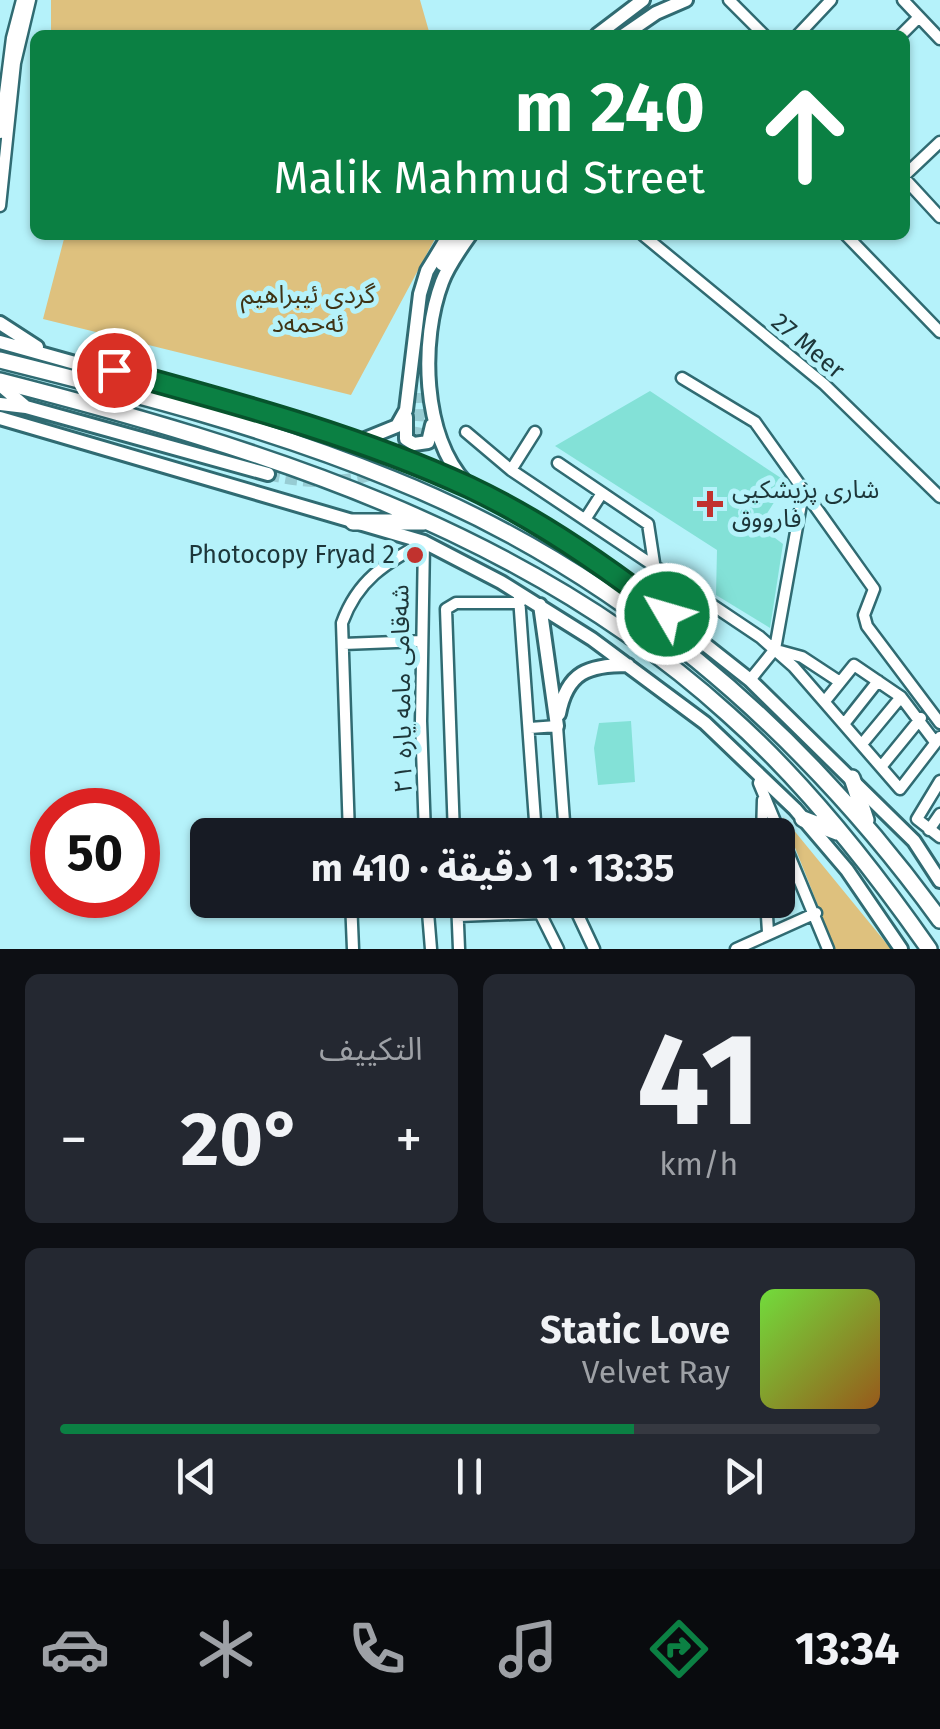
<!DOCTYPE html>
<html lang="ar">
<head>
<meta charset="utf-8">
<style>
	:root { --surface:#171b24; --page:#242831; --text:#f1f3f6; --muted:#9ea1a6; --line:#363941; --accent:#0b8043 }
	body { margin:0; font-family:"Fira Sans","Noto Sans Arabic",sans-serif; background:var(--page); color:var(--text); direction:rtl; height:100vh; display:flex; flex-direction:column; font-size:38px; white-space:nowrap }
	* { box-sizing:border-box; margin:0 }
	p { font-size:32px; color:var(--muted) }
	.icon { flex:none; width:55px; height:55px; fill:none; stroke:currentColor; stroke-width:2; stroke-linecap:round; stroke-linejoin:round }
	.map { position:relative; height:949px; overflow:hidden; direction:ltr }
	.sheet { display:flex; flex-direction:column; gap:25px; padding:25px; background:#0d0f14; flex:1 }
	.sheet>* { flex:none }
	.top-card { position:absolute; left:30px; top:30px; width:880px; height:210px; border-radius:15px; box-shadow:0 2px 8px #0004; direction:rtl; background:#0b8043; color:#fff; overflow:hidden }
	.speed { position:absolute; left:30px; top:788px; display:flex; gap:20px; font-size:50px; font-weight:700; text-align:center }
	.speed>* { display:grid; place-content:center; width:130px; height:130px; border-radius:50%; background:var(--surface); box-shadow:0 2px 8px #0004; line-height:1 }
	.speed .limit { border:15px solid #d22; background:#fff; color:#111 }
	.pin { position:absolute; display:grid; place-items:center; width:85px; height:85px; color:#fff; margin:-42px; border:5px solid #fff; border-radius:50%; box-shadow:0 2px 10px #0007 }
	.me { position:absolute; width:110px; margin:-55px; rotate:308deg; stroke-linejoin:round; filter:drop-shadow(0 0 8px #0008) }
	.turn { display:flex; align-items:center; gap:35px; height:210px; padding:0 40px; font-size:45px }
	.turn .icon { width:130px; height:130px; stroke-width:2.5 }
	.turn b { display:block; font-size:70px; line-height:85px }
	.big { font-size:75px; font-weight:700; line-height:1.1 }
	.sheet .tile { flex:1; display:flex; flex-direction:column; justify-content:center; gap:15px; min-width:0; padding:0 35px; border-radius:15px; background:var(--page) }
	.sheet .dial { align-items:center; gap:0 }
	.dial b { font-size:130px; line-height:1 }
	.song { display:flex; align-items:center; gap:30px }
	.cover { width:120px; height:120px; border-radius:15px; background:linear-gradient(135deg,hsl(100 70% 55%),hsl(30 70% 35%)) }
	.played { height:10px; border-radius:5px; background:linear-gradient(90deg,var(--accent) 70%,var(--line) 70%) }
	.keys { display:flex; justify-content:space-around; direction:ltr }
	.heat { display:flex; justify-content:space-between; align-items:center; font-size:55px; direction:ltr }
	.sheet .tiles { flex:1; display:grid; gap:25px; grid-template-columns:1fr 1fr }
	.tile:last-child { grid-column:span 2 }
	.trip { position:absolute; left:190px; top:818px; width:605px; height:100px; border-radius:15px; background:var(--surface); box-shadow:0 2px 8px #0004; font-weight:700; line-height:100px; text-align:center; direction:rtl }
	.tab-bar { display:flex; height:160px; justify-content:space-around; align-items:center; background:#090b0e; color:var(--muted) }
	.tab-bar .icon { width:70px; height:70px }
	.tab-bar .active { color:var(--accent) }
	.tab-bar b { font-size:45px; color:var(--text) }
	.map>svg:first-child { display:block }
</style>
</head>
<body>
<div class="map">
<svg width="940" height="949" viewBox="0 0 940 949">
	<rect width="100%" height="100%" fill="#b5f2fa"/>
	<path fill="#dec17e" d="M51,0H420L430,35H51Z
		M65,235H437L351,395L43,319Z
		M783,817L891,949H835Z"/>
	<path fill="#83e1d7" d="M650,391L787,482L759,526L783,544L770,628L716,595L717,550L555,446Z
		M631,721L635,782L598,785L594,748L599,723Z"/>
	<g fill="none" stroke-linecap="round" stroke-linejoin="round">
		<path stroke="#97ccd3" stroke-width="12" stroke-dasharray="12 6" stroke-linecap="butt" d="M268,474C313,486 398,489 416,433C420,421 418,405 418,393"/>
		<defs>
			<path id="minor" d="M729,0L764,35
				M903,0L940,39
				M798,35L831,0
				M901,35L919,17
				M0,133L12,38L22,0
				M905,175L940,142
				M905,179L940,217
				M0,206L15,63L30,0
				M643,235L824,384L940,497
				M846,235L940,332
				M682,378L755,422L874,589L864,615L867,626L940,723
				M466,432L511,470L760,637L794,667L900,789L940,737
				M558,463L648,524L654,563
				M511,470L535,432
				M586,518L602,493
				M424,542L421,721L425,835
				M519,597L536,835
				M343,644L422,641
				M780,651L802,657L840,682
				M750,680L775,649L803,493
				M825,701L854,665L901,697L935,742
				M844,724L878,681
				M530,728L557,726L565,835
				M862,744L901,697
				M881,767L921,718
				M761,777L759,783L828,949
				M940,781L917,819L940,837
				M929,830L940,814
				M349,835L342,623C358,579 385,564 424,542
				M454,835L446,609L456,603H520
				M762,835L763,800
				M351,900L353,949
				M427,900L431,949
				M457,900L459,949
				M539,900L540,913L558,949
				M571,900L594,949
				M766,900L768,932
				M458,916L540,913
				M736,949L816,913"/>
			<path id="major" d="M597,35L643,0
				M624,35L656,13L686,0
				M442,264L459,235
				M0,323L37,347
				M0,342L357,442L471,488L617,575L750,680L914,841L940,881
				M0,385L26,407L268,474
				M0,404L26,407
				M406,417V439L414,444L428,442L432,425
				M0,418L424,542L501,582L592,639L705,723L795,809L847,870L901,949
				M360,441L397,426L406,410L420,294L427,271L449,235
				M466,483C422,436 420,340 442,282C448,266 460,249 470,235
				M540,605L557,726
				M559,714C567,672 588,665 628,665"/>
			<path id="highway" d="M0,360C132,393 266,427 392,479C616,569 799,726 940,920
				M0,381C261,448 524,529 728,714C805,782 871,866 929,949
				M135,391L186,390
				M353,522H424
				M639,592L666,629
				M852,778L866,820
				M803,819L837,832"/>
		</defs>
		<use href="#minor" stroke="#306b72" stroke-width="15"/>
		<use href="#major" stroke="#306b72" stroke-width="18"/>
		<use href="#highway" stroke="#306b72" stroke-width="20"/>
		<use href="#minor" stroke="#fff" stroke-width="10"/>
		<use href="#major" stroke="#fff" stroke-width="12"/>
		<use href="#highway" stroke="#fff" stroke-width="15"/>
	</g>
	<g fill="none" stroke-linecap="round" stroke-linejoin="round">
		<defs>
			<path id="route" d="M114,370C234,403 356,435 469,487C539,520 607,567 667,614"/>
		</defs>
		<use href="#route" stroke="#07532c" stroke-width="25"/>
		<use href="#route" stroke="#0b8043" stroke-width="18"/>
	</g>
	<g fill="#c1322e" stroke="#b5f2fa" stroke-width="4">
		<path d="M705 489h10v10h10v10h-10v10h-10v-10h-10v-10h10z"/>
		<circle cx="415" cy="555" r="10"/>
	</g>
	<g text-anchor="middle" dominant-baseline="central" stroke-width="10" stroke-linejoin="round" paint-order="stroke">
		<g font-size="25" fill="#3f3315" stroke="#b5f2fa">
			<text x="308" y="295">گردی ئیبراھیم<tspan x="308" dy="29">ئەحمەد</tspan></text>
		</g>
		<g font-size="25" fill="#1d3639" stroke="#b5f2fa">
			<text transform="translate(808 346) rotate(40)">27 Meer</text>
			<text transform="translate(402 689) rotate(-91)">شەقامی مامە یارە ٢١</text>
		</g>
		<g font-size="25" fill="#1d3639" stroke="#b5f2fa" text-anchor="start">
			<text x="732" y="490">شاری پزیشکیی<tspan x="732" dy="29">فارووق</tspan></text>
			<text x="395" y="555" text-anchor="end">Photocopy Fryad 2</text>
		</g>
	</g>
</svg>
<div class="speed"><div class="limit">50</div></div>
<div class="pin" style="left:114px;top:370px;background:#d93025"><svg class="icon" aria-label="arrive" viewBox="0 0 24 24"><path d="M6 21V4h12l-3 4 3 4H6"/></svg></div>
<svg class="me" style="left:667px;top:614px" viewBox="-20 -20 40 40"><circle r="17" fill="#0b8043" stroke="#fff" stroke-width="3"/><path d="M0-11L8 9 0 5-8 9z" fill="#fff"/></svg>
<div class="trip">13:35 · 1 دقيقة · 410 m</div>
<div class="top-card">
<div class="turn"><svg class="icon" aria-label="ahead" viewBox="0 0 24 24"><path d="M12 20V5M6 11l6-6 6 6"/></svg><div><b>240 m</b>Malik Mahmud Street</div></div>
</div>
</div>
<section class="sheet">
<div class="tiles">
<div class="tile dial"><b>41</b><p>km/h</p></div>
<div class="tile"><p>التكييف</p>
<div class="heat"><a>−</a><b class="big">20°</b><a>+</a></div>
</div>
<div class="tile">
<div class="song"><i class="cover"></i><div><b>Static Love</b><p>Velvet Ray</p></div></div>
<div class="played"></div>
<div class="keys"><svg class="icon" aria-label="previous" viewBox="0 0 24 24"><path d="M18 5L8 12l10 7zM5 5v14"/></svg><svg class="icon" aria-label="pause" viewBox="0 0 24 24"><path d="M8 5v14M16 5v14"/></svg><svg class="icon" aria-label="next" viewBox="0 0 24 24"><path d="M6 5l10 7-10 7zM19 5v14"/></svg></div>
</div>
</div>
</section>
<nav class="tab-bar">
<b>13:34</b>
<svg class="icon active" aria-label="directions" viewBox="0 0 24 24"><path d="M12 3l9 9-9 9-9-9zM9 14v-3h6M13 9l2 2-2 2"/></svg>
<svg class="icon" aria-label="music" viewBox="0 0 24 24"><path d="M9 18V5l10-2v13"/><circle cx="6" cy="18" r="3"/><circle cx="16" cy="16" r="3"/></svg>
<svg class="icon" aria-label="phone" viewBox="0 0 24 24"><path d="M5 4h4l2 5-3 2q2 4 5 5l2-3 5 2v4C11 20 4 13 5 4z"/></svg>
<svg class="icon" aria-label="climate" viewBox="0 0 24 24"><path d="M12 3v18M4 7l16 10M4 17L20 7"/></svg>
<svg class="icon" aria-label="car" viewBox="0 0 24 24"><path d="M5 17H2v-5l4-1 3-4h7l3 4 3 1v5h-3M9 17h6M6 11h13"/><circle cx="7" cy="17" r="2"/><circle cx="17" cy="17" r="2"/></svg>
</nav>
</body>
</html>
